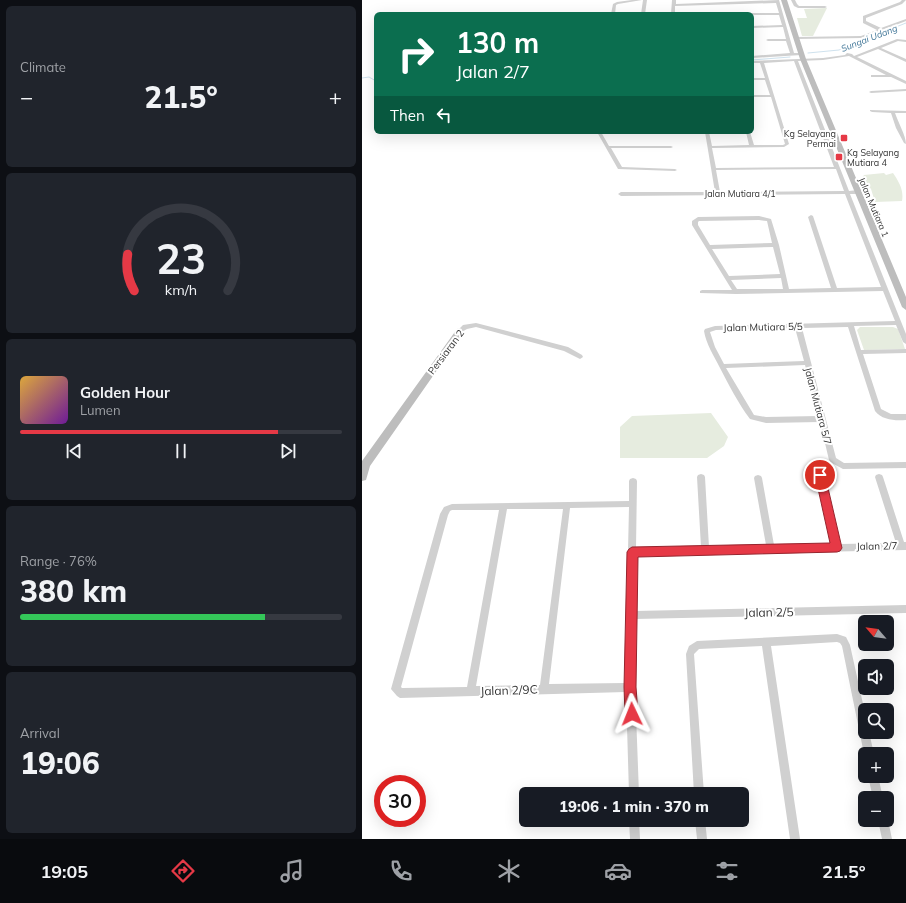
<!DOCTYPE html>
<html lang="en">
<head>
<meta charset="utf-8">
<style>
	:root { --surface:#171b24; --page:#20242c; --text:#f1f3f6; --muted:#9ea1a6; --line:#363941; --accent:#e63946 }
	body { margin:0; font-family:Mulish,sans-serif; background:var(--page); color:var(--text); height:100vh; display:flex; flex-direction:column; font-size:15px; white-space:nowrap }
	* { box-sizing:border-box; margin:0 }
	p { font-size:13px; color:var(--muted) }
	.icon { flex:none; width:22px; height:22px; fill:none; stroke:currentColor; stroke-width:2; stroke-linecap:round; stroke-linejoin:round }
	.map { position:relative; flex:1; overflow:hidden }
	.panel { display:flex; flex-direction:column; gap:6px; padding:6px; background:#0d0f14; width:362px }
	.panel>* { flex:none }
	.hud { position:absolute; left:12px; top:12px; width:380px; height:122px; border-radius:6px; box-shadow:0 4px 16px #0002; background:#0b6e4f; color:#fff; overflow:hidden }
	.needle { width:26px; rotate:298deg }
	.tools { position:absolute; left:496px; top:615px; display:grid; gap:8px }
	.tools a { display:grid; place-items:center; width:36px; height:36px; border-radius:6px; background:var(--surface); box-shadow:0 4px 16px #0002; font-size:20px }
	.speed { position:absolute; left:12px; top:775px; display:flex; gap:8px; font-size:20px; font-weight:700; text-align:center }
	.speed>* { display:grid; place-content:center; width:52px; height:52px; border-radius:50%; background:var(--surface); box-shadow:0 4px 16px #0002; line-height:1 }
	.speed .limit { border:6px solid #d22; background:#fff; color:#111 }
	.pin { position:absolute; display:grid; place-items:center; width:34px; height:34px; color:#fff; margin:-17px; border:2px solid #fff; border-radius:50%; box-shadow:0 1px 4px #0007 }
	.me { position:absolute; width:44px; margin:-22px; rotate:358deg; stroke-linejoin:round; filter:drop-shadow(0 0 3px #0008) }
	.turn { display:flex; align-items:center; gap:14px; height:84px; padding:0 16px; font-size:18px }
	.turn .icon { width:52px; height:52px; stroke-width:2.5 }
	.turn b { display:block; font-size:28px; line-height:34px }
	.then { display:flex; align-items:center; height:38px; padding:0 16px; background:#0003; gap:8px; font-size:15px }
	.big { font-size:30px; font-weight:800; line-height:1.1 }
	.panel .widget { flex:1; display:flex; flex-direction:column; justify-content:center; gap:6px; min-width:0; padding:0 14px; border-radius:6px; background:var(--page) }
	.panel .dial { align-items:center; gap:0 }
	.dial svg { height:104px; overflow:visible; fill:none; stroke:var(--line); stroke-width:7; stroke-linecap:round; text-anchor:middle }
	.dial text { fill:var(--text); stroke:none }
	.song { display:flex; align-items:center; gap:12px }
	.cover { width:48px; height:48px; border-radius:6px; background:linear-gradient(135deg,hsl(40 70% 55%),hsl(280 70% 35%)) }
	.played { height:4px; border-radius:2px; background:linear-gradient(90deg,var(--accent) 80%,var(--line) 80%) }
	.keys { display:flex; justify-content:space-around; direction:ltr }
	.heat { display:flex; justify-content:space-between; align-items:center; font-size:22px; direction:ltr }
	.charge { height:6px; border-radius:3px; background:linear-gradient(90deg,#34c759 76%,var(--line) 0) }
	.trip { position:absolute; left:157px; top:787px; width:230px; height:40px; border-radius:6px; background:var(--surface); box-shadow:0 4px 16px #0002; font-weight:800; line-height:40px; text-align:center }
	.tab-bar { display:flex; height:64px; justify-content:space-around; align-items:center; background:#090b0e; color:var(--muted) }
	.tab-bar .icon { width:28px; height:28px }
	.tab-bar .active { color:var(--accent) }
	.tab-bar b { font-size:18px; color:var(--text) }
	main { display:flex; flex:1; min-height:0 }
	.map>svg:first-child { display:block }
</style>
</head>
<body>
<main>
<section class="panel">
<div class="widget"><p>Climate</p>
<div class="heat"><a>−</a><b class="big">21.5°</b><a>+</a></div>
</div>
<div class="widget dial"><svg viewBox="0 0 100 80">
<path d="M14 69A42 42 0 1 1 86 69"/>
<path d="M14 69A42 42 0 0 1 9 41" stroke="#e63946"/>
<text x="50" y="56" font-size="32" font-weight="700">23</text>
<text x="50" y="72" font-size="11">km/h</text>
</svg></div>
<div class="widget">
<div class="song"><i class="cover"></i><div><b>Golden Hour</b><p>Lumen</p></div></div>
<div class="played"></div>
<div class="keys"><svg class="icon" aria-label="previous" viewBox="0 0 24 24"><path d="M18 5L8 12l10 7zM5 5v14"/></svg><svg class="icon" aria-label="pause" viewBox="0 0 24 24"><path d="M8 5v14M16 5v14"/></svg><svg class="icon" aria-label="next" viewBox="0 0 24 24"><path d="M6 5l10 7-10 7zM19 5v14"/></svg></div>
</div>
<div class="widget"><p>Range · 76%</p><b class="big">380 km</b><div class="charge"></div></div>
<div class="widget"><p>Arrival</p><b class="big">19:06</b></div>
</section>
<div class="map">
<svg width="544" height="839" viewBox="0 0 544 839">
	<rect width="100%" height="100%" fill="#fff"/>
	<path fill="#e6ecdf" d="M465,8L451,36H440L435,18H445L442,9Z
		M522,173L524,175L531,173C537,182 542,190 540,201L513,202L509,189L500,178L502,175Z
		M498,327H531L536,329L543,349L502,350L495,330Z
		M349,413L366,437L362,446L345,458H258V427L270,416Z"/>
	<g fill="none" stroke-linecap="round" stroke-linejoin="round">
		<path stroke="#cfe2ee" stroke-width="1" d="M446,53L477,50L544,23
			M390,60L428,57
			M0,78L7,77L14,81"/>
		<path fill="#d0d0d0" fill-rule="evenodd" d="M270,0H280L256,4L254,5L253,14H249L251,4L255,2Z
			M281,0H285L283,14H279Z
			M310,0H314V4L417,0L432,53H439L441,54L439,55L390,58V56L428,53L424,41H406L404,40L406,39H424L421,27L390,28V26L420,25L417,15H390V14H384L386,13H417L414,3L313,6V14H309Z
			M429,0H433L435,4L437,6H463L465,7L463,8H436L432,6Z
			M540,0H544L540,4L504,18V21L519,28L544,19V21L500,38L434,39L432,38L434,37L499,36L515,30L501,23V16L538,2Z
			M535,39L544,40V42L536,41L519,48L544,59V62L516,49L495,57L544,81V84L529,77H509V75H524L487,56L461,60L436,61L487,191L496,190L499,192L496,194H488L544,334V344L541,342L534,325L492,326L499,350L544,349V353L501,354L519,409L529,414H544V420C533,421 520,420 513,411L486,327L440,328L474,458L482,463L544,462V468L481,469L468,462L467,460L458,422L404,423L388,419C376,403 367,385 358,368C352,356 344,344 342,331L343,329L353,326L533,321L521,291L374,294L338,293V291L340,290H370L330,225V221L336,217L397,216L409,219L417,245L427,289L469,288L446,217L449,215L451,216L475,288L519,287L483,194L259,196L256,194L259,192H353L343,132H347L350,146L387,145L384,132H388L392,145H421L423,144L409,97H390V95H408L403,80H390V78H403L398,63H390V61L461,58L483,55L485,53L490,54L492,56ZM432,61L472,167L354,168L350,148L422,147L427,144L402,63ZM474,169L482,191L358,192L354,170ZM397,220L405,221L410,243L348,245L336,225V222L337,221ZM411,247L418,274L367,276L350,249ZM419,278L421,289H375L369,280ZM433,328L442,361L362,364L353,347L348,332L354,330ZM443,365L456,416L404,417L392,415L364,368Z
			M544,89V91L509,93L507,92L509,91Z
			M508,110L544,111V113H533C536,122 544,136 544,144L542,143L534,128L529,113L510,112L508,111Z
			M235,132H239L247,146H309L311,147L309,148H249L260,167L313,169L315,170L313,171L256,169Z
			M114,323L206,347L220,355L221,357L218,359L202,351L114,327L105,329L98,333L95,331L101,325Z
			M458,472L461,473L462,475L478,544L534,543L513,477L514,475L517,474L520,475L521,477L542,542H544V550L274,556L273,611L544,605V613L273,619V687L277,794H267L264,692L38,698L35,696L29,689L78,514L82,507L90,504L267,501V481L268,479L271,478L274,479L275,481L274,548L339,547L335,477L336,475L339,474L342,475L343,477L347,547L404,545L392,478L393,476L396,475L399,476L400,478L412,545L470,544L454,475L455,473ZM267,507L263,683L187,684L208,508ZM145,509H201L178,685L114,686ZM90,510H137L105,687L40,688L39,687L86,515L88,511Z
			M475,634L484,637L488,645L503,713V732H507L512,754H503V756L502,754L480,646L478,643L475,642L409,646L438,839H428L400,646L337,649L332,654L342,794H332L324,654L327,646L335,641Z
			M506,776H516L521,798H511Z
			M525,817L526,820L530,839H520L516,820H525Z
			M267,820H277L278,839H268Z
			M333,820H343L345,839H335Z"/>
		<path fill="#bdbdbd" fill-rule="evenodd" d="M419,0H425L444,59L544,297V310L540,307L438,59Z
			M98,328L102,331L101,333L8,466L4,480L0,481V461L95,329Z"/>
	</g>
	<path fill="#e63946" stroke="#96252e" d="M458,471L461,472L463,475L480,548L478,551L475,552L276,557L274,687L276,714L274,718L270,720L265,718L263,714L262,687L265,552L267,549L270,547L468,543L453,475L454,472Z"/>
	<g fill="#e63946" stroke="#fff" stroke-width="1.5">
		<rect x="478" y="134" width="8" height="8" rx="2"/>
		<rect x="473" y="153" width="8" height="8" rx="2"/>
	</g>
	<g text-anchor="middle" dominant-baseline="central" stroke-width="4" stroke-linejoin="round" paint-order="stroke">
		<g font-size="9" font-style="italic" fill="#3f7597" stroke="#fff">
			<text transform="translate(507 38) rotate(-21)">Sungai Udang</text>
		</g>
		<g font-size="9" fill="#333" stroke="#fff" text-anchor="end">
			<text x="474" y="133">Kg Selayang<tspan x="474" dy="10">Permai</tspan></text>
			<text x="485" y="152" text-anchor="start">Kg Selayang<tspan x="485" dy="10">Mutiara 4</tspan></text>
		</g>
		<g font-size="9" fill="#333" stroke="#fff">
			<text x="378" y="193">Jalan Mutiara 4/1</text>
			<text transform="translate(512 207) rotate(67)">Jalan Mutiara 1</text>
		</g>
		<g font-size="10" fill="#333" stroke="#fff">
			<text transform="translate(401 327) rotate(-1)">Jalan Mutiara 5/5</text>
			<text transform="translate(84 352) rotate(-53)">Persiaran 2</text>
			<text transform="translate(456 406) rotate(75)">Jalan Mutiara 5/7</text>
			<text transform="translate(515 546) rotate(-1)">Jalan 2/7</text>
		</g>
		<g font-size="12" fill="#333" stroke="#fff">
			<text transform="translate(407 612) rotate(-1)">Jalan 2/5</text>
			<text transform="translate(147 690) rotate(-2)">Jalan 2/9C</text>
		</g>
	</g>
</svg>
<div class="tools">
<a><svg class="needle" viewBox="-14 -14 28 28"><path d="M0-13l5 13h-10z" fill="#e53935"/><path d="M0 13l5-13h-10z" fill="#9ea1a6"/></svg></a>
<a><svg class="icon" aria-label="sound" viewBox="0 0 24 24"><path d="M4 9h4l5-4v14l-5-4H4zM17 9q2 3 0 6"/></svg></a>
<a><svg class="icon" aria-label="search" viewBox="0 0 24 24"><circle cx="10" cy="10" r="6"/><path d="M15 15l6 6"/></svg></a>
<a>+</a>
<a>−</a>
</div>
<div class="speed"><div class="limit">30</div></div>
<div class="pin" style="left:458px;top:475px;background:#d93025"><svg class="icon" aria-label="arrive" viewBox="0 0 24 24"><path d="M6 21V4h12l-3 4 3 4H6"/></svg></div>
<svg class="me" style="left:270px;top:714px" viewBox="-20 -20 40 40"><path d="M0-17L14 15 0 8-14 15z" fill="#e63946" stroke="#fff" stroke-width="4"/></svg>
<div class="trip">19:06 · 1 min · 370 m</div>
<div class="hud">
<div class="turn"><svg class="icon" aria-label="right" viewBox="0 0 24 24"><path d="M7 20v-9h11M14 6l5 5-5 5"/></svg><div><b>130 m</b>Jalan 2/7</div></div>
<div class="then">Then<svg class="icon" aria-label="left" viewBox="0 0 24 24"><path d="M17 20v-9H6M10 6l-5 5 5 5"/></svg></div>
</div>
</div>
</main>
<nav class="tab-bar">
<b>19:05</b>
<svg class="icon active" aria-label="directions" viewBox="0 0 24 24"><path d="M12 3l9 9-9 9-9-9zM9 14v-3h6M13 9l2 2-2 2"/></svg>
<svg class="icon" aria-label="music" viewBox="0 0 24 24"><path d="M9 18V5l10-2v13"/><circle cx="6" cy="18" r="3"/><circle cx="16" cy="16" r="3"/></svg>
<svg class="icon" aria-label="phone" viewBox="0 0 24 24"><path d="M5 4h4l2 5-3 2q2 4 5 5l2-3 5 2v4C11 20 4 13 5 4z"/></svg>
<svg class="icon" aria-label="climate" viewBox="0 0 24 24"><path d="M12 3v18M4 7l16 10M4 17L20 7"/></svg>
<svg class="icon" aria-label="car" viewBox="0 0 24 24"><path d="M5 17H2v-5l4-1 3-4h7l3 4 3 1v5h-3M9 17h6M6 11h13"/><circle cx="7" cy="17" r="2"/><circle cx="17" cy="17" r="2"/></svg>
<svg class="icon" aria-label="filters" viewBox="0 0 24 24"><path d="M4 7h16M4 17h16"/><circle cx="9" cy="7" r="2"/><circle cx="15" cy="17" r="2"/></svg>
<b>21.5°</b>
</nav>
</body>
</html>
